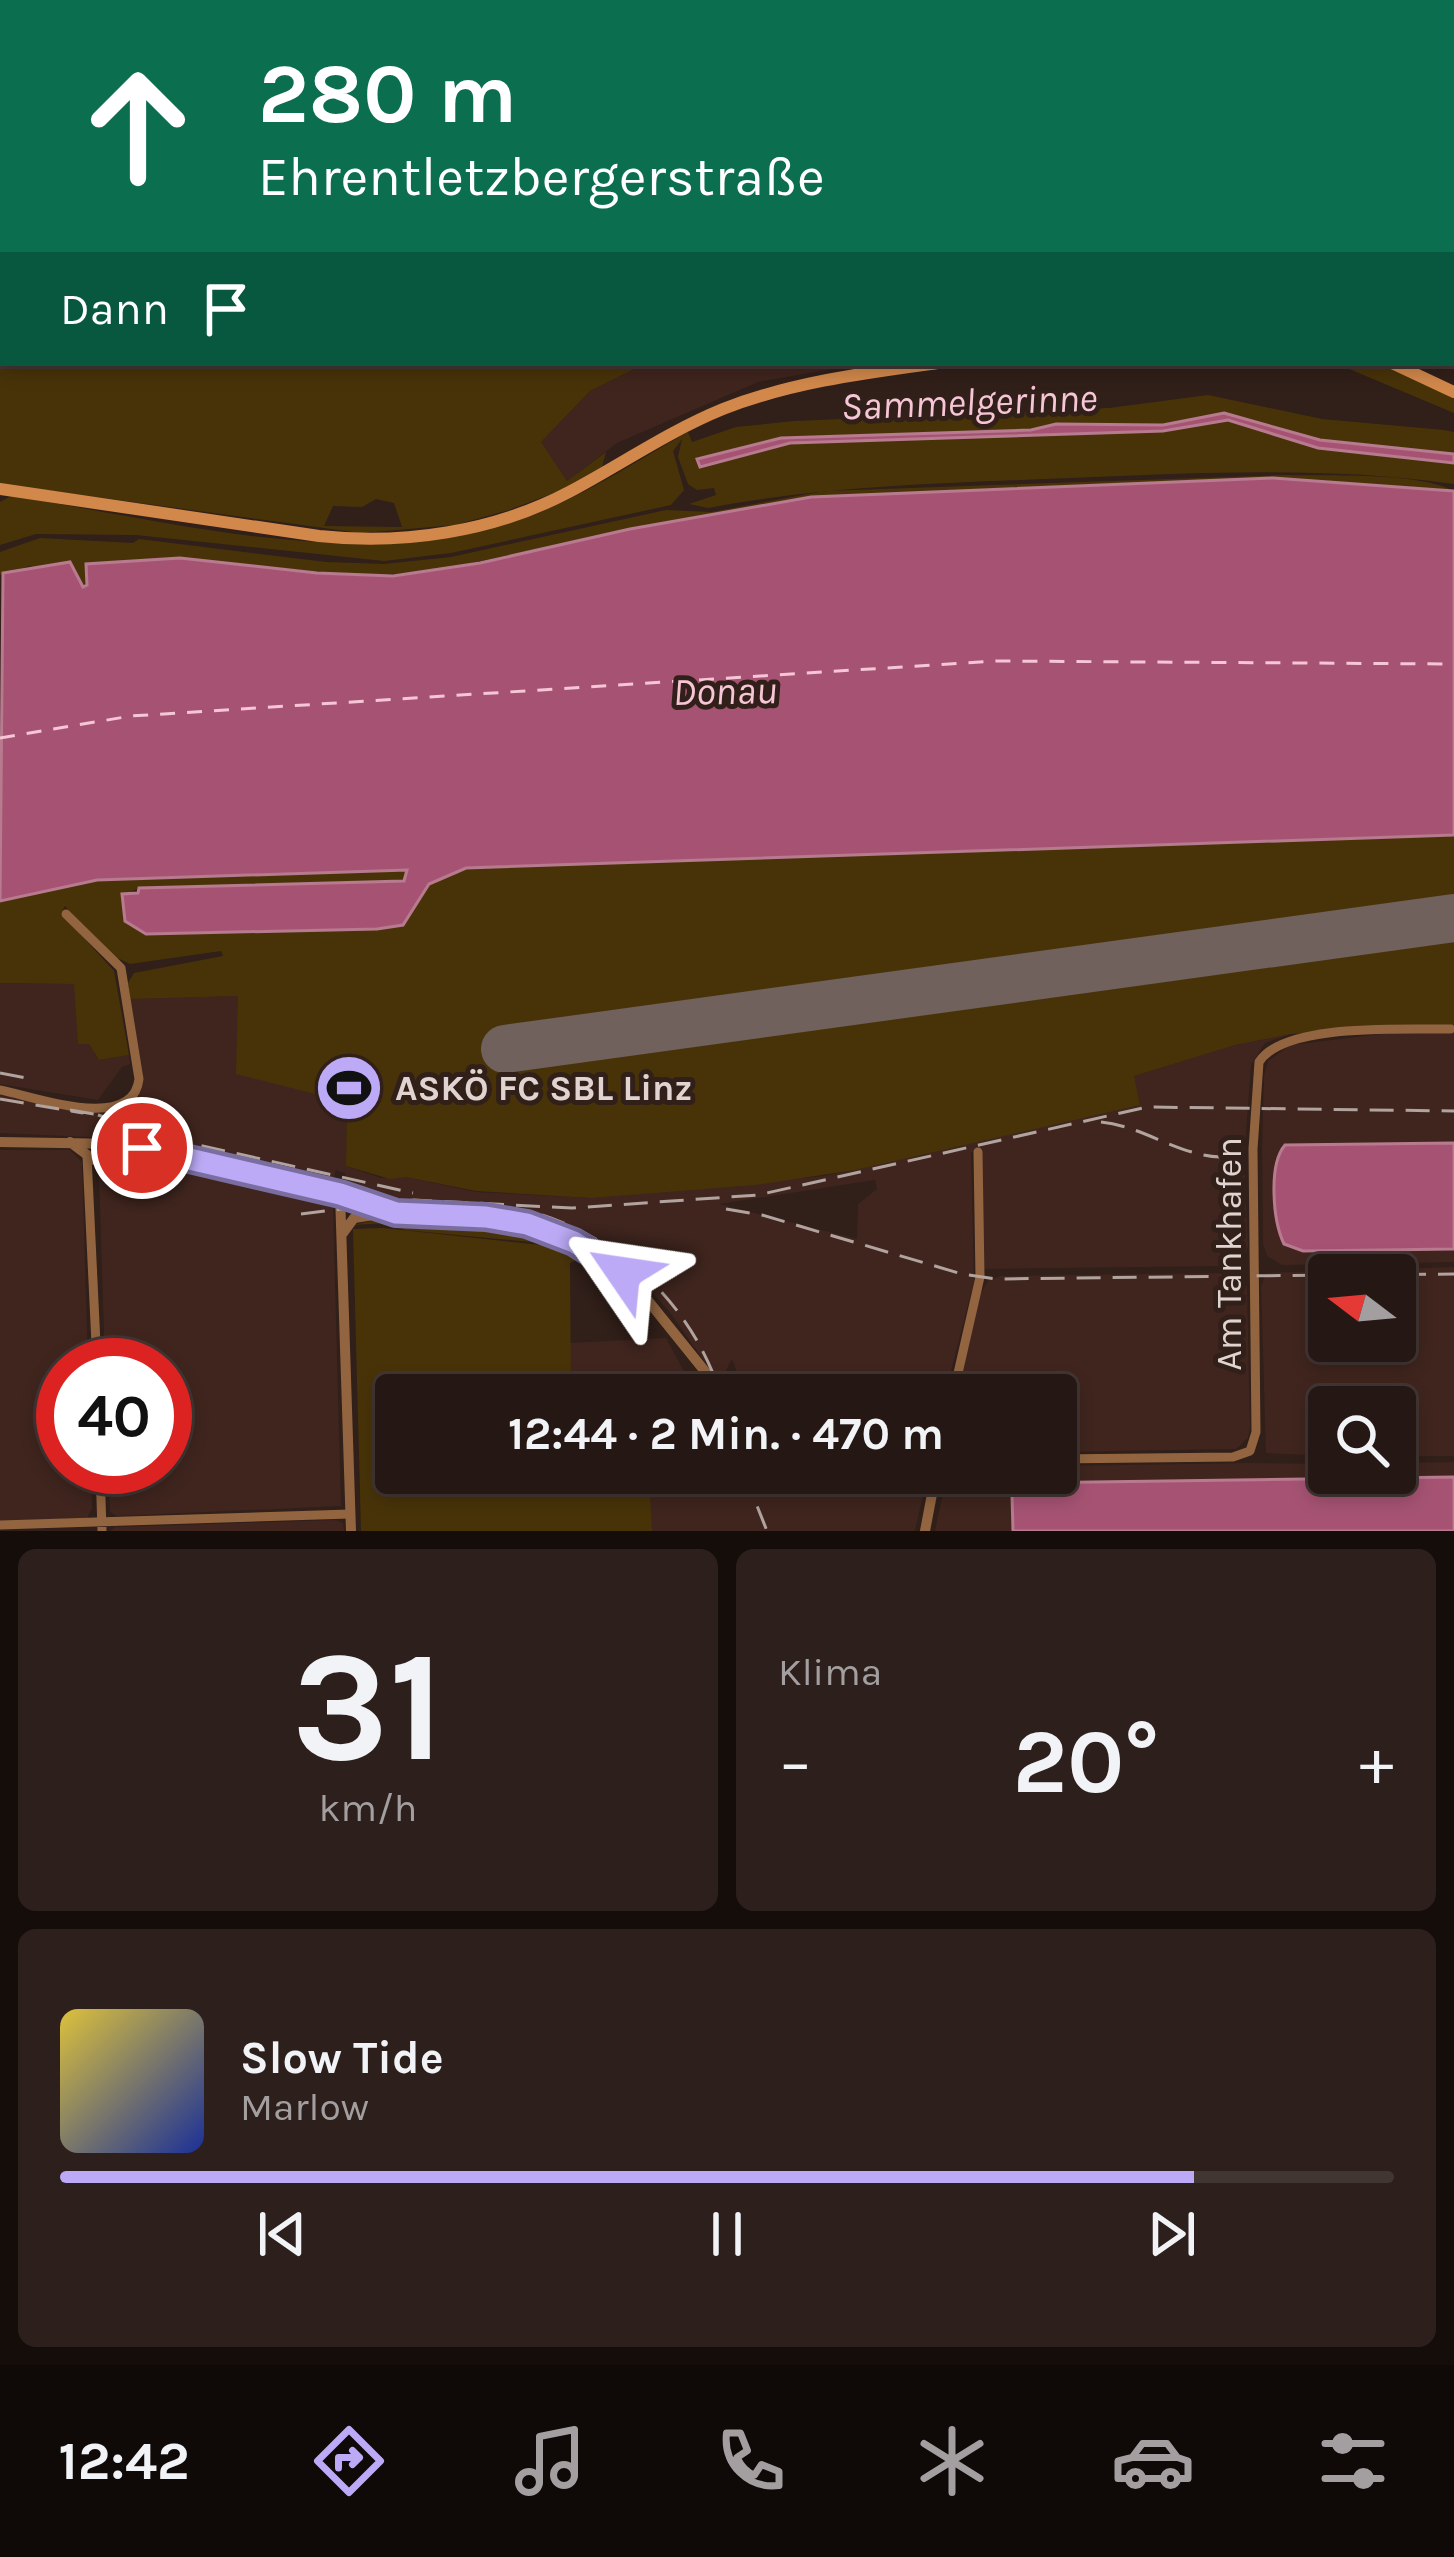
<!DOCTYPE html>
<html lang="de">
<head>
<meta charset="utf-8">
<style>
	:root { --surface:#251713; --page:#2d201c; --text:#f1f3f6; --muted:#a39fa0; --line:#423633; --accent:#bcaaf6 }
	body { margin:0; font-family:Karla,sans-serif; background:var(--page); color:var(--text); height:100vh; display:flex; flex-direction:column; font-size:45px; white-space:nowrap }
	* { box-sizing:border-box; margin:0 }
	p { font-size:39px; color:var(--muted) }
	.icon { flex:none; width:66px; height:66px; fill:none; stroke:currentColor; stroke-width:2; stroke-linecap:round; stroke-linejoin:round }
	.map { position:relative; height:1531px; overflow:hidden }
	.sheet { display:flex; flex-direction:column; gap:18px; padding:18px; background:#140d0a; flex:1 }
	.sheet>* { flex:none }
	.hud { position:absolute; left:0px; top:0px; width:1455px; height:366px; box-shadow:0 6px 18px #0003,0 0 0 3px var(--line); background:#0b6e4f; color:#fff; overflow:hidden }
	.needle { width:78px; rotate:286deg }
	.controls { position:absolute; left:1308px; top:1254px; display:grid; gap:24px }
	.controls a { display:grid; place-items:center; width:108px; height:108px; border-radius:12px; background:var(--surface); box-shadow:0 6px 18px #0003,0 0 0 3px var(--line); font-size:60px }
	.speed { position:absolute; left:36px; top:1338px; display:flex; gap:24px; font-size:60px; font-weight:700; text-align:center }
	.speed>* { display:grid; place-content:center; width:156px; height:156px; border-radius:50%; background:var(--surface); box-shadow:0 6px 18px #0003,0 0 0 3px var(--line); line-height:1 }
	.speed .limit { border:18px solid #d22; background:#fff; color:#111 }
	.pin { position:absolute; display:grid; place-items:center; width:102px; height:102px; color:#fff; margin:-51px; border:6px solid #fff; border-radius:50%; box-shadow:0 3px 12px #0007 }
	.me { position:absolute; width:132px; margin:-66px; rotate:302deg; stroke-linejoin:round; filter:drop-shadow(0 0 9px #0008) }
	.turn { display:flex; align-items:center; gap:42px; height:252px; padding:0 60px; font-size:54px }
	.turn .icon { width:156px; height:156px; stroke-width:2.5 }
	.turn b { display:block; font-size:84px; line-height:102px }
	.then { display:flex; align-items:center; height:114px; padding:0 60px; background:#0003; gap:24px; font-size:45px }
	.big { font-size:90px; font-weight:700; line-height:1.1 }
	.sheet .tile { flex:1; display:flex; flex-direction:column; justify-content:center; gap:18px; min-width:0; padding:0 42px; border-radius:18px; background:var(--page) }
	.sheet .dial { align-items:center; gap:0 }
	.dial b { font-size:156px; line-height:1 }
	.song { display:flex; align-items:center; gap:36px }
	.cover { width:144px; height:144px; border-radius:18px; background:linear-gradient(135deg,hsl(50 70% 55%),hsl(230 70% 35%)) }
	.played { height:12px; border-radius:6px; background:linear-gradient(90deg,var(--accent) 85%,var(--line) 85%) }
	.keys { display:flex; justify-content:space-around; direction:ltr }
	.heat { display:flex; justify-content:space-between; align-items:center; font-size:66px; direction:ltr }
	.sheet .tiles { flex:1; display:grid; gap:18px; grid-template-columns:1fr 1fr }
	.tile:last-child { grid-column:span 2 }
	.trip { position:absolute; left:375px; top:1374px; width:702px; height:120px; border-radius:12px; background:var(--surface); box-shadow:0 6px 18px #0003,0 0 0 3px var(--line); font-weight:700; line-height:120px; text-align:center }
	.menu { display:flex; height:192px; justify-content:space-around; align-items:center; background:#0f0908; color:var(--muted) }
	.menu .icon { width:84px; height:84px }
	.menu .on { color:var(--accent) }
	.menu b { font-size:54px; color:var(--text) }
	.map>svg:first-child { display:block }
</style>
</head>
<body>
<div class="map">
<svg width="1454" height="1531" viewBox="0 0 1454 1531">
	<rect width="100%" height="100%" fill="#311f19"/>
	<path fill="#3f251e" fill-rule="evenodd" d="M646,363H867L758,382L617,443L567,481L541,442L590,391Z
		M0,983L74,984L89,1044L99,1060L129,1055L130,1064L122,1067L98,1100L0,1084Z
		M238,996L240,1062L347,1102L346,1166L381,1178L406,1177L476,1192L591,1198L824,1176L1140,1104L1133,1076L1235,1045L1291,1034L1265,1043L1251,1065L1244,1162L1248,1246L1242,1262L1231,1266L984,1269L981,1151L971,1152L974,1281L945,1395H745L732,1359L723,1376L716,1378L669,1311L639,1279L593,1245L558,1228L493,1212L399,1207L349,1191L345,1173L336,1170L332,1183L327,1184L132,1139L0,1133V1095L107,1114L124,1111L138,1099L143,1075L130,999ZM875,1180L877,1189L858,1204L857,1239L719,1204Z
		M1454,1025V1143L1286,1145L1281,1239L1289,1248L1303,1251L1454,1249V1262L1282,1265L1267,1256L1263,1244L1262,1148L1264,1076L1268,1061L1291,1045Z
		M0,1150H70L82,1162L88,1365H63V1467H91L92,1509L87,1518L0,1521Z
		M122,1153L312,1194L333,1207L341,1506L117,1516L110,1512L108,1467H165V1365H105L99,1177L108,1158Z
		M1454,1267V1456H1395V1407H1329V1456L1266,1453L1261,1286L1266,1273ZM1329,1275H1395V1341H1329Z
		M1232,1273L1247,1286L1250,1428L1248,1438L1236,1449L1056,1452V1395H957L980,1294L989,1280L1001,1276Z
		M666,1338L697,1395H571L570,1343Z
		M1454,1462V1477L1022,1483L1012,1495L1013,1531H935L945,1484L954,1473H1056V1466L1248,1463L1329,1464V1473H1395V1463Z
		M573,1473H928L915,1531H652L648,1477L573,1481Z
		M336,1520L343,1523L344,1531H110L115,1527Z"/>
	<path fill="#483309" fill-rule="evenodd" d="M447,0H1454V368L1449,363L1452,3Z
		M0,237L3,363H646L590,391L541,442L567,481L606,452L602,467L564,489L509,510L455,525L361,533L0,484ZM376,499L394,503L402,527L324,526L333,506L362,507Z
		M1335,363H1378L1454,398V413Z
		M1208,395L1322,419L1444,430L1454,432V454L1320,440L1224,413L1163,425L1056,424L1031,430L781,438L698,460L701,466L790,443L1163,431L1228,420L1318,448L1454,463V484C1326,466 1200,473 1071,478C949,483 829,485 708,508L689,504L716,495L714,488L697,490L688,484L678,457L682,439L673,451L684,490L671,505L451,553L384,561L136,535L36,534L0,545V502L11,496C179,522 360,575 526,517C584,497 636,461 688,432L692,442L736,427L795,421L1109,408Z
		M1284,475C1328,476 1418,472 1454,491L1273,478L840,495L630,529L429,572L360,576L180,558L86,564L87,585L82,587L30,566L0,575V552L40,538L133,543L139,539L326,562L384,564L451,557L666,510L711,512L825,491Z
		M1454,835V1025L1291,1034L1235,1045L1134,1076L1140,1105L855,1170L755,1185L591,1198L476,1191L406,1177L390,1179L346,1166L347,1102L236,1074L238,996L130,999L128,983L134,973L223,956L221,951L130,964L107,953L65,906L61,913L114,971L129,1055L99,1060L89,1044H78L74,984L0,983V901L97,880L407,870L404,881L140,888L122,895L125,921L146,934L377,929L403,925L429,884L466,868Z
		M390,1217C417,1225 448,1221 476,1222C546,1226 605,1257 651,1308L649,1313L614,1280L563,1245L405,1230L386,1223L353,1225Z
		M383,1228L559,1247L578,1259L570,1263L571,1395H396V1473H573L574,1481L649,1477L652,1531H361L353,1229Z"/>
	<path fill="#a65373" stroke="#b87a8f" stroke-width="3" d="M1224,413L1320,440L1454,454V463L1318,448L1228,420L1163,431L790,443L700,467L697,459L781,438L1031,430L1056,424L1163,425Z
		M1273,478L1454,491V835L466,868L429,884L403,925L377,929L146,934L125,921L122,894L138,893L139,888L404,881L407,870L97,880L0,901L3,573L70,562L83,587L87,585L86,564L180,558L317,573L393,576L480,563L630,529L811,497Z
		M1454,1143V1249L1303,1251L1284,1244C1273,1221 1268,1165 1285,1145Z
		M1454,1477V1531H1013L1012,1495L1022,1483Z"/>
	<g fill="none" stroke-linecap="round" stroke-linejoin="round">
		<path stroke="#b87a8f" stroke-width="3" d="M759,0L760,3"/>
		<path stroke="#f6c6d6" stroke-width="3" stroke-dasharray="15 12" stroke-linecap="butt" d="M0,738L131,716L996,661L1454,664"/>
		<path stroke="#71615c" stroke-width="48" d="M505,1049L1454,918"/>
		<path stroke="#926540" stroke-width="9" d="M90,3L95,0
			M0,43L3,41
			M1452,287L1454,288
			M0,1090C36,1097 133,1133 139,1079L121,968L66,914
			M87,1156L97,1365
			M953,1395L980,1277L978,1152
			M1056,1459L1233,1457L1250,1451L1256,1432L1253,1149L1259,1062C1284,1022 1406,1030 1451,1029
			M100,1467L102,1531
			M0,1525L350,1514"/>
		<path stroke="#926540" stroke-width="10" d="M0,1142L121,1144L323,1190L396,1213L486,1217L544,1229L587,1248L633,1282L724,1395
			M70,1142L94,1160L118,1145
			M340,1194L351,1531
			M343,1233L354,1218L387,1213
			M925,1531L936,1473"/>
		<path stroke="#d2884b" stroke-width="12" d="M1392,363L1454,392
			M0,489L319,536C403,545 493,532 569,492C620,465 669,431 723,409C792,382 865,373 938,363"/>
		<path stroke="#b1a39e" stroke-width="3" stroke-dasharray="24 12" stroke-linecap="butt" d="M0,1073L26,1078
			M0,1099L83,1113
			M70,1110L111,1117
			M98,1115L176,1140L413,1193
			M1101,1122C1143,1126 1177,1155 1220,1157
			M726,1209L762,1215L962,1274L996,1279L1329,1275
			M301,1214L414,1200L572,1208L758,1195L1147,1107L1454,1111
			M542,1215C628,1243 693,1309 721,1395
			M1330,1275L1454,1274
			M744,1473L767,1531"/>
	</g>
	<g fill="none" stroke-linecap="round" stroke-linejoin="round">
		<defs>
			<path id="route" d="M142,1148L340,1194L396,1213L486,1217L527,1224L574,1242L623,1273"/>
		</defs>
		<use href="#route" stroke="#7a6ea0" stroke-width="30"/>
		<use href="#route" stroke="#bcaaf6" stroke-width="21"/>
	</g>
	<defs>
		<symbol id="stadium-disc" viewBox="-11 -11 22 22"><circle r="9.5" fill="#bcaaf6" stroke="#311f19"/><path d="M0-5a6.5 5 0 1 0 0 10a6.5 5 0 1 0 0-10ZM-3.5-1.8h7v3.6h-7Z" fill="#111"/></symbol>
	</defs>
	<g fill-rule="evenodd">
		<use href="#stadium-disc" x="311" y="1050" width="76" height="76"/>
	</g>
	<g text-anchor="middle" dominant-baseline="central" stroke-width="10" stroke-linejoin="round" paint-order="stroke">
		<g font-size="36" font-weight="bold" fill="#e1d4d0" stroke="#311f19" text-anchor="start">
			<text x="395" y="1088">ASKÖ FC SBL Linz</text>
		</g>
		<g font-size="36" fill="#e1d4d0" stroke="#311f19">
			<text transform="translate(1229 1254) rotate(-90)">Am Tankhafen</text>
		</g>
		<g font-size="39" font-style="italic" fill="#f6c6d6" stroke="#311f19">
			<text transform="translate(969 402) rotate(-2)">Sammelgerinne</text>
			<text transform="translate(725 691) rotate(-1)">Donau</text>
		</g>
	</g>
</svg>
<div class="controls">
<a><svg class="needle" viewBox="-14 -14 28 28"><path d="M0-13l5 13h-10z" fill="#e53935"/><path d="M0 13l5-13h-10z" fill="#a39fa0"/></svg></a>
<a><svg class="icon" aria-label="search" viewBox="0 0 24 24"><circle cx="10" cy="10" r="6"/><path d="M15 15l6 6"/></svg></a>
</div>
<div class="speed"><div class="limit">40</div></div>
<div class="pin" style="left:142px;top:1148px;background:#d93025"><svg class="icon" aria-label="arrive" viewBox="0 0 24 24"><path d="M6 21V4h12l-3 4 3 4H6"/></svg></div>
<svg class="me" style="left:623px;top:1273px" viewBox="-20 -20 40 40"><path d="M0-17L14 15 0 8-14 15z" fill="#bcaaf6" stroke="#fff" stroke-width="4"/></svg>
<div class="trip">12:44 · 2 Min. · 470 m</div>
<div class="hud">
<div class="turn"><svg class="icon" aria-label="ahead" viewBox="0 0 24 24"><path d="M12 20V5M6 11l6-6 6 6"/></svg><div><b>280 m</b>Ehrentletzbergerstraße</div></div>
<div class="then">Dann<svg class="icon" aria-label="arrive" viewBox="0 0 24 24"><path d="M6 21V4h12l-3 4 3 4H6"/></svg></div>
</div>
</div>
<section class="sheet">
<div class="tiles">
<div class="tile dial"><b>31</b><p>km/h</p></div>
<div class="tile"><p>Klima</p>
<div class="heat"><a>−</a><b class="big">20°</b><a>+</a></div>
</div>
<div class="tile">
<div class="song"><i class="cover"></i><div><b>Slow Tide</b><p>Marlow</p></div></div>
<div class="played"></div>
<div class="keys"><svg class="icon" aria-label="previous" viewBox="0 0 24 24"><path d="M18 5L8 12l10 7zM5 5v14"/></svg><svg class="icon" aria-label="pause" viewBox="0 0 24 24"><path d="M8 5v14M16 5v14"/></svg><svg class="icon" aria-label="next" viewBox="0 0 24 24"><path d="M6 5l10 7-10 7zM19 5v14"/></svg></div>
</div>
</div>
</section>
<nav class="menu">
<b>12:42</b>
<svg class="icon on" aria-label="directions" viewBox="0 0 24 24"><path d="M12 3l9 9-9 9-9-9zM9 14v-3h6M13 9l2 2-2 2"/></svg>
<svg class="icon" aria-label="music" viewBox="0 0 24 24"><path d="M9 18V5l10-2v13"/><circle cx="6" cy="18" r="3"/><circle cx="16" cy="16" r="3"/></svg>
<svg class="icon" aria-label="phone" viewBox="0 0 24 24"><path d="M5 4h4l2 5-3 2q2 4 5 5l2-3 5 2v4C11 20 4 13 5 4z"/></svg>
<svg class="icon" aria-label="climate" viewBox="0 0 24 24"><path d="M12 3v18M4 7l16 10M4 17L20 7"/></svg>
<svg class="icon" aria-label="car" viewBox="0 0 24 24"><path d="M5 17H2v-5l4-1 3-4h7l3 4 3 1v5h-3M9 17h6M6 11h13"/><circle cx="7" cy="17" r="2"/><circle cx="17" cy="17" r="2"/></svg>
<svg class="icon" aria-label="filters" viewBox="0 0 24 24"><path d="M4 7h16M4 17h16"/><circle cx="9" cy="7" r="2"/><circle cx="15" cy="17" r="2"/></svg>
</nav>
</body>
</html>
